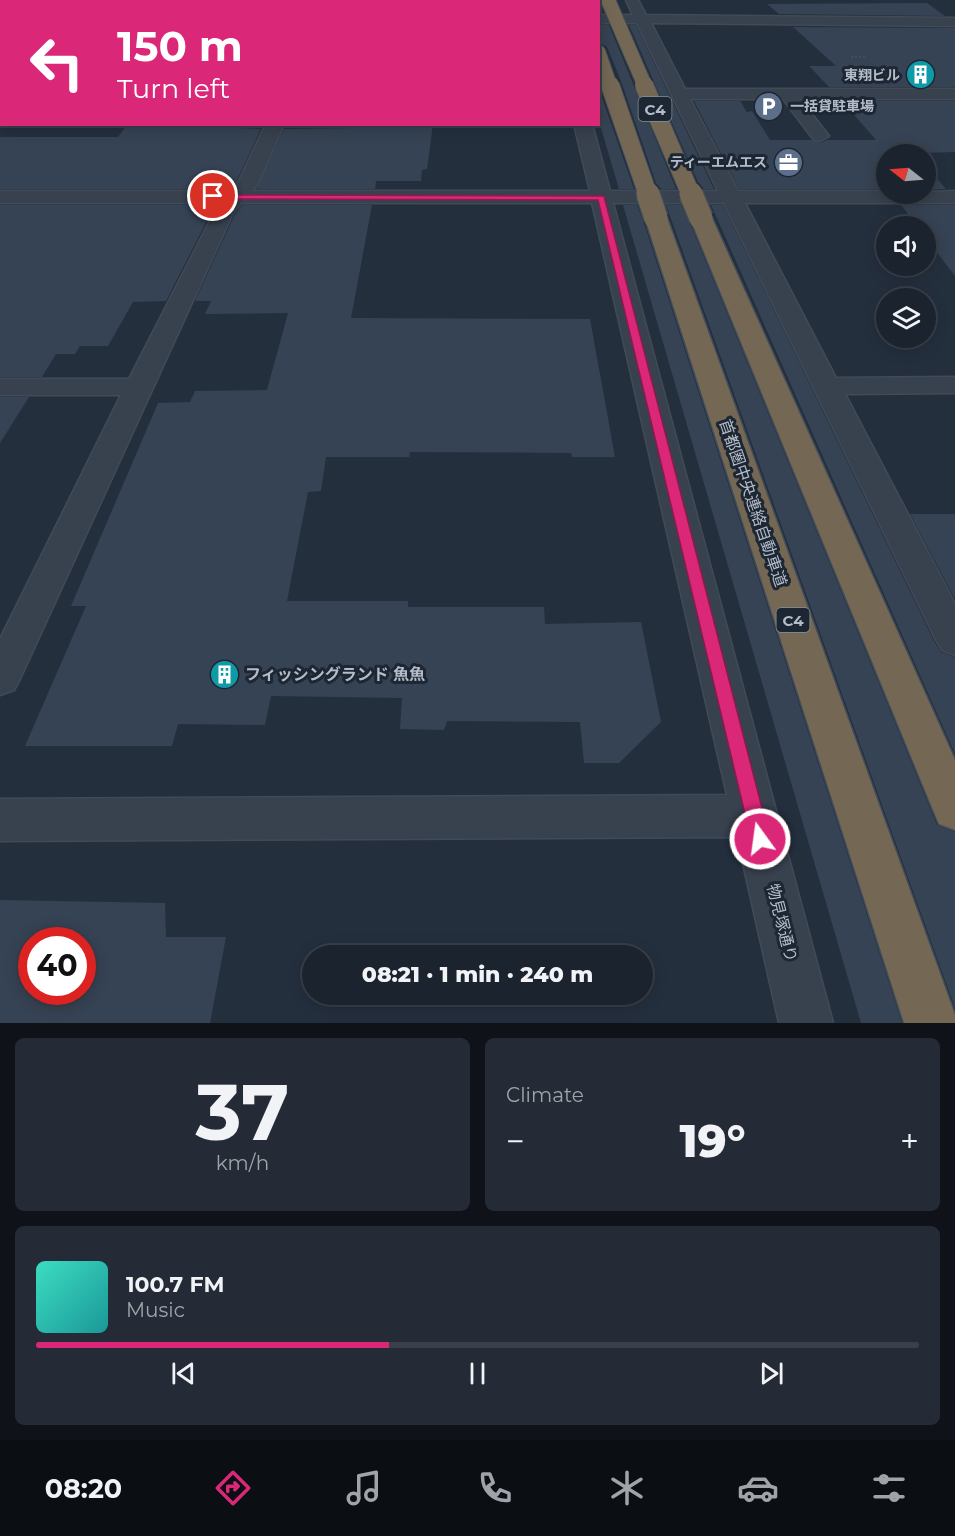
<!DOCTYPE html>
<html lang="en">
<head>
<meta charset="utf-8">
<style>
	:root { --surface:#1b232e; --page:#242b36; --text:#f1f3f6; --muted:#a0a4aa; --line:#39404a; --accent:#db2777 }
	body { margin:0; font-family:Montserrat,"Noto Sans JP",sans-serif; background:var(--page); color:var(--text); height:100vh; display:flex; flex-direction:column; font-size:22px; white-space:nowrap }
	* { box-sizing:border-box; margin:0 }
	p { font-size:20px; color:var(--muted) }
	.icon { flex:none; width:33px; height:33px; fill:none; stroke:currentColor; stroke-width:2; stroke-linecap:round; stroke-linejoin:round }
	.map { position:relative; height:1023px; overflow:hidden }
	.side { display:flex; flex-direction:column; gap:15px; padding:15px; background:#0f1319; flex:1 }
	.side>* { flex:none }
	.guide { position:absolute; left:0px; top:0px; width:600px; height:126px; box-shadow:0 3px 15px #0003,0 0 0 2px var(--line); background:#db2777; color:#fff; overflow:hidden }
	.needle { width:39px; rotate:287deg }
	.fabs { position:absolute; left:876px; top:144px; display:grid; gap:12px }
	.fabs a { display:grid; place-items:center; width:60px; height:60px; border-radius:50%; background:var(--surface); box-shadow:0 3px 15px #0003,0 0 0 2px var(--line); font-size:30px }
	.speed { position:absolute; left:18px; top:927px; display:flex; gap:12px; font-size:30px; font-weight:700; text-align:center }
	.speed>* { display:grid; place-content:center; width:78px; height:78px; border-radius:50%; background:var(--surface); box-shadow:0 3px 15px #0003,0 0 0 2px var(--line); line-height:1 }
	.speed .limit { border:9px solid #d22; background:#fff; color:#111 }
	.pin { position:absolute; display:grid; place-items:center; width:51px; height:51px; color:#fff; margin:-26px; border:3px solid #fff; border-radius:50%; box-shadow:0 2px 6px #0007 }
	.me { position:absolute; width:66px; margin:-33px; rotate:346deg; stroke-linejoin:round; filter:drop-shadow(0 0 4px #0008) }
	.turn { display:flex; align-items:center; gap:21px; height:126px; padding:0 18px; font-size:27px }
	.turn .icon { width:78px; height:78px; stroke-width:2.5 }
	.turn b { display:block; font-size:42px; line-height:51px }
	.big { font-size:45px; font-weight:800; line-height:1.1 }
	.side .card { flex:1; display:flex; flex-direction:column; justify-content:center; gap:9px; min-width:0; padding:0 21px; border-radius:9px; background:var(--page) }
	.side .dial { align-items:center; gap:0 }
	.dial b { font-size:78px; line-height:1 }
	.song { display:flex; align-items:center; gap:18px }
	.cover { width:72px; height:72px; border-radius:9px; background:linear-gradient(135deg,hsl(170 70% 55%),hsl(180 70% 35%)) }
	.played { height:6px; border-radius:3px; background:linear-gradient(90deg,var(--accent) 40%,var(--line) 40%) }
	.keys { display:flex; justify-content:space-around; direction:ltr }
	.heat { display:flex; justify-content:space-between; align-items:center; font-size:33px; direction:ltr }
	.side .tiles { flex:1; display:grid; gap:15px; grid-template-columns:1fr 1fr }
	.card:last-child { grid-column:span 2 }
	.trip { position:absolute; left:302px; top:945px; width:351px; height:60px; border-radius:30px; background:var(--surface); box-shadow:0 3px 15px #0003,0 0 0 2px var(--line); font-weight:800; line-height:60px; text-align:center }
	.menu { display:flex; height:96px; justify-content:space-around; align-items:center; background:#0b0e12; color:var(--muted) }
	.menu .icon { width:42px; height:42px }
	.menu .current { color:var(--accent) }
	.menu b { font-size:27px; color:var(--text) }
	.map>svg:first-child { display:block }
</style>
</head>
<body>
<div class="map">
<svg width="955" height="1023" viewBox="0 0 955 1023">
	<rect width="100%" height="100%" fill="#242f3e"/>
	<path fill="#364354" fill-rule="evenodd" d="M927,3L945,16L779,14L767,4Z
		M598,25H609L676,189H661L656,183L621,81L607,47L598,42Z
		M629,25H636L714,189H704L698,182Z
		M793,27L955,28V87H829L809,66H836Z
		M598,81L599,89L634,189H619L598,118Z
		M694,101H740L747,112L752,111L770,140H811L820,143L827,140H876L842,101H955V152L886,154V189H739Z
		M135,124H240L238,128L261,129L237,180L229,189H0V137H118L126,126Z
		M357,124H433L427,169L422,170L421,181H376L375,189H256L284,129L356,128Z
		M926,166L946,189L926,190Z
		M0,205H215L166,301L133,302L108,346H80L75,354H56L42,377H0Z
		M242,205H372L351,318L590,319L615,457H572L571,453L410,452L409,457H326L321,491L308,492L287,601H408V607H544L545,624L641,622L661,722L619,763H584L580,722L447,721L444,730L400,729L402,698L271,696L265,725L178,724L172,746H25L86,606H71L158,403L190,402L195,391L267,390L288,313L205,314L211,301H195L235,214Z
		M623,205H637L645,226L902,1023H861Z
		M666,205H681L692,228L937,825L955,832V1008Z
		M711,205H723L934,641L941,652L955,657V754Z
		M901,205H955V276L926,238V226H917Z
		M0,397H29L0,443Z
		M910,514H955V599Z
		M0,900L165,903L166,937H226L210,1023H0ZM32,940H82V992H32Z"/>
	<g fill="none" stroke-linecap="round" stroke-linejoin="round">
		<defs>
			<path id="minor" d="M546,0H558V2H546Z
				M626,0H638L646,15L955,18V26L651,23L685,89H955V99H800L829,136L820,141L814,140L783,99H690L738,191H886V194L955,191V203H745L836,378L955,377V393L845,394L955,604V655L942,650L936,640L724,203H613L833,1023H779L737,837L0,841V799L727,795L592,203H241L233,213L20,679L14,690L0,695V639L121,395H0V379H129L219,203H0V191H230L239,181L266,124H284L258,183L252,191H590L574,124H592L610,191H718L637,23H598V15H633Z
				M0,14H2V22H0Z
				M0,110H2V120H0Z"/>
			<path id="highway" d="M575,0H587V2H575Z
				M656,212L664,213L667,218L955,1015V1023H904L645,218L648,213Z
				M701,212L709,213L712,218L955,760V830L939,824L933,810L690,218L693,213Z"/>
		</defs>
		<use href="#minor" stroke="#414a57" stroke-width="3"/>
		<use href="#highway" stroke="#434c59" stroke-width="3"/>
		<path stroke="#3f5557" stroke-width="1.5" stroke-dasharray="2 2" stroke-linecap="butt" d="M851,57H867"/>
		<use href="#minor" fill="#38414e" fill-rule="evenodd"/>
		<use href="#highway" fill="#746855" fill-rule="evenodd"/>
		<defs>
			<path id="highway-bridge-far2" d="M608,0L645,86
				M598,51L610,86"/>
			<path id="highway-bridge-far1" d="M610,85L648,195
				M644,85L691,195"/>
			<path id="highway-bridge" d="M648,194L656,218
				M691,194L701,218"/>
		</defs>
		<use href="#highway-bridge-far2" stroke="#434c59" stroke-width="16" stroke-linecap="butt"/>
		<use href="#highway-bridge-far1" stroke="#434c59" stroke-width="20" stroke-linecap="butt"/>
		<use href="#highway-bridge" stroke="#434c59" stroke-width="26" stroke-linecap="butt"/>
		<use href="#highway-bridge-far2" stroke="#746855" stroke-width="14"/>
		<use href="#highway-bridge-far1" stroke="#746855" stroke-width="18"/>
		<use href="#highway-bridge" stroke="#746855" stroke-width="23"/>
	</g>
	<path fill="#db2777" stroke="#8e194d" stroke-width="1.5" d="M210,195L604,196L770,839L767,845L760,848L754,845L751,839L598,200L213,199Z"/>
	<defs>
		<symbol id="building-disc" viewBox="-11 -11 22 22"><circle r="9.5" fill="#0f9aa8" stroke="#1d2633"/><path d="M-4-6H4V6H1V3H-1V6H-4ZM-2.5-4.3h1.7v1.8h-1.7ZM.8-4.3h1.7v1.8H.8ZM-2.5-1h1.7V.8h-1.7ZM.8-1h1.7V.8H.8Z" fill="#fff"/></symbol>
		<symbol id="parking-disc" viewBox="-11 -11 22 22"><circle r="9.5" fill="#5c6f8a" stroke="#1d2633"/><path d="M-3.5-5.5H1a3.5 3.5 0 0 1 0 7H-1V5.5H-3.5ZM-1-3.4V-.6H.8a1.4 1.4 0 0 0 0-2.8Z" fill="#fff"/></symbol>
		<symbol id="office-disc" viewBox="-11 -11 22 22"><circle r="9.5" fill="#5c6f8a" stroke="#1d2633"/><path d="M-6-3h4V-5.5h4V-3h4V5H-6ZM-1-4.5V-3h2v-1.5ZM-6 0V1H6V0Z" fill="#fff"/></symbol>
	</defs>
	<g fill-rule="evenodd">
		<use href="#building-disc" x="904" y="58" width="33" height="33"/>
		<use href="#parking-disc" x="752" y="90" width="33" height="33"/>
		<use href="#office-disc" x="772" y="146" width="33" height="33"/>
		<use href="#building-disc" x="208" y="658" width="33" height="33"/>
	</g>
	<g text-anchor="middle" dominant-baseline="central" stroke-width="6" stroke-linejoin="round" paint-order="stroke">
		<g font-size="14" font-weight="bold" fill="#b4bcc9" stroke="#1d2633" text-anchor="end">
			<text x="900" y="75">東翔ビル</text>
			<text x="790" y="106" text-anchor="start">一括貸駐車場</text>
			<text x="767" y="162">ティーエムエス</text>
		</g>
		<g fill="#1d2633" stroke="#878f9c" stroke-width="1.5">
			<rect x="638.5" y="97" width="33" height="24" rx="4.5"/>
			<rect x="776.5" y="608" width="33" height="24" rx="4.5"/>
		</g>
		<g font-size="15" font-weight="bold" fill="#b4bcc9">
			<text x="655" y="109">C4</text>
			<text x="793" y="620">C4</text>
		</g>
		<g font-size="16" fill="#b4bcc9" stroke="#1d2633">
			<text transform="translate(753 503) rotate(71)">首都圏中央連絡自動車道</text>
			<text transform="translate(782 923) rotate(76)">物見塚通り</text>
		</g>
		<g font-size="16" font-weight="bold" fill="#b4bcc9" stroke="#1d2633" text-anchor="start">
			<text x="245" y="674">フィッシングランド 魚魚</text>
		</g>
	</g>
</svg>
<div class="fabs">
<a><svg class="needle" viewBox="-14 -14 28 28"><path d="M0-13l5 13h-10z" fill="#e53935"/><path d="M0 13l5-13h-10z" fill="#a0a4aa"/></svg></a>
<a><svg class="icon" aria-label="sound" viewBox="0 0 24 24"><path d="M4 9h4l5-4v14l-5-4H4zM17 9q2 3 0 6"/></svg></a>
<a><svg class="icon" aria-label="layers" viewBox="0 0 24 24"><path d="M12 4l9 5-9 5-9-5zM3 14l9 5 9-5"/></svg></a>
</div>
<div class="speed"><div class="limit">40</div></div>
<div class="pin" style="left:213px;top:196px;background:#d93025"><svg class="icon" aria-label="arrive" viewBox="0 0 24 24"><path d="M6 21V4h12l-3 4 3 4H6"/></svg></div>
<svg class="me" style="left:760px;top:839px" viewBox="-20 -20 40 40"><circle r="17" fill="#db2777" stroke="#fff" stroke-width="3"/><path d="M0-11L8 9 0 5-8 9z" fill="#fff"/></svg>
<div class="trip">08:21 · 1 min · 240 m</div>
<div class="guide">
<div class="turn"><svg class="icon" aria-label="left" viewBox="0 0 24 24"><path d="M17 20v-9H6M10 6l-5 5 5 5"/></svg><div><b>150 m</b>Turn left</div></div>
</div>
</div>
<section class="side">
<div class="tiles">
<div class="card dial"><b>37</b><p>km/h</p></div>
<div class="card"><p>Climate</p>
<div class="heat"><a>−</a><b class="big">19°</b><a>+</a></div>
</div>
<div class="card">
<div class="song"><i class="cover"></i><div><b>100.7 FM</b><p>Music</p></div></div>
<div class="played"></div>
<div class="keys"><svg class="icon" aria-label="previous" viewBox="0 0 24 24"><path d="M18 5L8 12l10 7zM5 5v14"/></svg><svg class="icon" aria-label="pause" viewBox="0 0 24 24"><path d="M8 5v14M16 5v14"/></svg><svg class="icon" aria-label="next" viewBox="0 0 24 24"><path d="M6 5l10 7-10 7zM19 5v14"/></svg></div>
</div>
</div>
</section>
<nav class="menu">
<b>08:20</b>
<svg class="icon current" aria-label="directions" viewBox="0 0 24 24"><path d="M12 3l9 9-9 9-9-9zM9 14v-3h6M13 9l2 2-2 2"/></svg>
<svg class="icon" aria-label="music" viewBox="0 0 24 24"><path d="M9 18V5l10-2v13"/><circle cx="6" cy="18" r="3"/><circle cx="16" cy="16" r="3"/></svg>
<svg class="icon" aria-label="phone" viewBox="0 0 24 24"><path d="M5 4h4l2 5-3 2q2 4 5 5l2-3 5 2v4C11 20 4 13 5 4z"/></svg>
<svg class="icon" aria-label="climate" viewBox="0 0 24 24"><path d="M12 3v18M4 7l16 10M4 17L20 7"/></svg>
<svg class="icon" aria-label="car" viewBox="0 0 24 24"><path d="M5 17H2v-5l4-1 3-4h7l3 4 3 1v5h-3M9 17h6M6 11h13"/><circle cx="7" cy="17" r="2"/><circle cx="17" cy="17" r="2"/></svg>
<svg class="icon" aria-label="filters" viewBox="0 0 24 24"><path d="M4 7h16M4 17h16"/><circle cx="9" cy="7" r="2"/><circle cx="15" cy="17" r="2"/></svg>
</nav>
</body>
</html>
